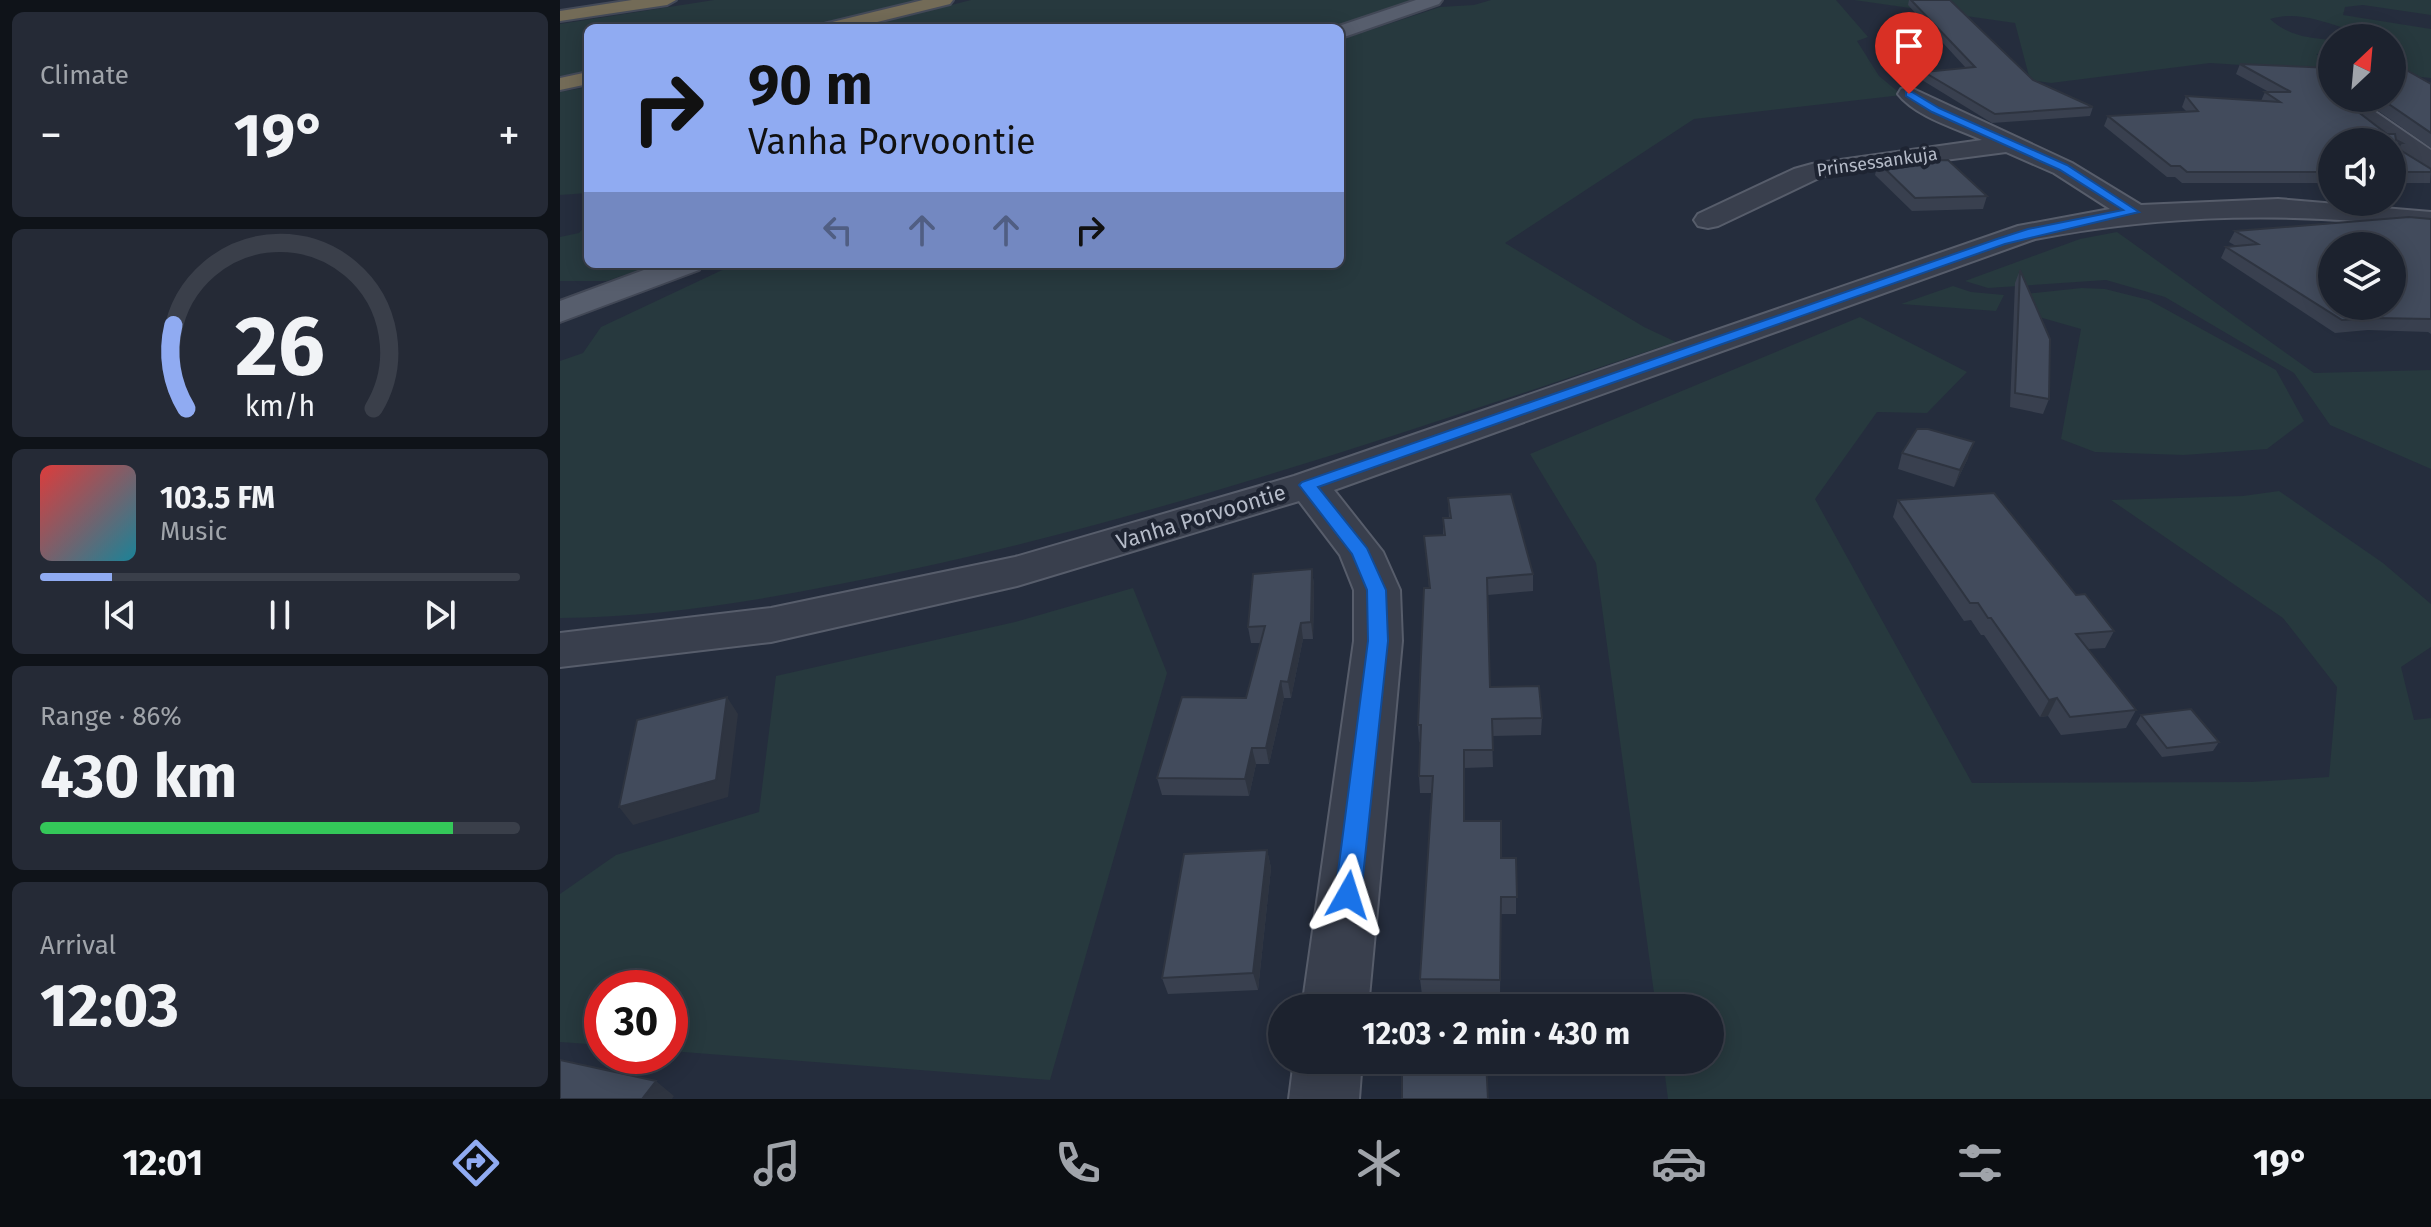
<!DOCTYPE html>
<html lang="en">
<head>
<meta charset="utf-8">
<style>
	:root { --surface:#1c222e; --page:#252a36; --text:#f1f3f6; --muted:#a0a4aa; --line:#3a3f4a; --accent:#90abf2 }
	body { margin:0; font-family:"Fira Sans",sans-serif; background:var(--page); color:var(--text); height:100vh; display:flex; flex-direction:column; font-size:30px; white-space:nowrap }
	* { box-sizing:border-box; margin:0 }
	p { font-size:26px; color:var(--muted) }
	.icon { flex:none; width:44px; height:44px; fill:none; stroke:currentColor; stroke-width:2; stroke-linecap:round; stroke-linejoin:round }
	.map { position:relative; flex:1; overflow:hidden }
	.panel { display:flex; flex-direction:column; gap:12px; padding:12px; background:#0f1319; width:560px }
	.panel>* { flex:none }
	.guide { position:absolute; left:24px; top:24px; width:760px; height:244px; border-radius:12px; box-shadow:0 4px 20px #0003,0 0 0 2px var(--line); background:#90abf2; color:#111; overflow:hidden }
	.needle { width:52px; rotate:26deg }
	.tools { position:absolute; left:1758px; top:24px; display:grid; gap:16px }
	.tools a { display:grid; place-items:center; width:88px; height:88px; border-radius:50%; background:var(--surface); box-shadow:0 4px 20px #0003,0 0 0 2px var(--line); font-size:40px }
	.speed { position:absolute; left:24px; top:970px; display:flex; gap:16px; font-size:40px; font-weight:700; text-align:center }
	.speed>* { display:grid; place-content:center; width:104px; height:104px; border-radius:50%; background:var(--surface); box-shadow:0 4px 20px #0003,0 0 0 2px var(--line); line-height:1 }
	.speed .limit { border:12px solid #d22; background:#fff; color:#111 }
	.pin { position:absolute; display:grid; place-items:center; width:68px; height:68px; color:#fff; margin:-82px -34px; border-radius:50% 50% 50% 0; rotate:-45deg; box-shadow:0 0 8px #0007 }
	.pin .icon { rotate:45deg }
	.me { position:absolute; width:88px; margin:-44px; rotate:6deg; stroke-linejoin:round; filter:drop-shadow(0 0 6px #0008) }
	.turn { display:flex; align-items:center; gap:28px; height:168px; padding:0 32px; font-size:36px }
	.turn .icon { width:104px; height:104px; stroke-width:2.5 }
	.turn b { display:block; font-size:56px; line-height:68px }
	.lanes { display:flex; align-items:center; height:76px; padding:0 32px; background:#0003; justify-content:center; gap:40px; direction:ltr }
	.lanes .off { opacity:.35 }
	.big { font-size:60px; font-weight:700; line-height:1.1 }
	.panel .card { flex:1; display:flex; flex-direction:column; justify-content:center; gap:12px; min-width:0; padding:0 28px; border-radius:12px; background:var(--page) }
	.panel .dial { align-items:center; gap:0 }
	.dial svg { height:208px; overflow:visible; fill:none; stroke:var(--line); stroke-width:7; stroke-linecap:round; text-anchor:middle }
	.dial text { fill:var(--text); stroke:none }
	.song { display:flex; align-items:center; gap:24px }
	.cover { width:96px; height:96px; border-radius:12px; background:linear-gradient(135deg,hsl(0 70% 55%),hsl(190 70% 35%)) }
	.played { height:8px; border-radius:4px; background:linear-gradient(90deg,var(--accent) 15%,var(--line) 15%) }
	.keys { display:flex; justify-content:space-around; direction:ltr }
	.heat { display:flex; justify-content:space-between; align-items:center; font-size:44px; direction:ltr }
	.charge { height:12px; border-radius:6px; background:linear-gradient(90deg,#34c759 86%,var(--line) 0) }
	.trip { position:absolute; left:708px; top:994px; width:456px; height:80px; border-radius:40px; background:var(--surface); box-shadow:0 4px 20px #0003,0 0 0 2px var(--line); font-weight:700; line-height:80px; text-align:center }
	.tabs { display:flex; height:128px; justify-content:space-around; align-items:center; background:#0b0e12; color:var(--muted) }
	.tabs .icon { width:56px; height:56px }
	.tabs .active { color:var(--accent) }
	.tabs b { font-size:36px; color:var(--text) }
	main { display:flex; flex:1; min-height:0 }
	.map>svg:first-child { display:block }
</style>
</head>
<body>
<main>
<section class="panel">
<div class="card"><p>Climate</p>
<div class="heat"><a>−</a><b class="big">19°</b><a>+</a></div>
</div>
<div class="card dial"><svg viewBox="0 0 100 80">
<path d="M14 69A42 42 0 1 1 86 69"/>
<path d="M14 69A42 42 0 0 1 9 37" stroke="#90abf2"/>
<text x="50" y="56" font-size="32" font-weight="700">26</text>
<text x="50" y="72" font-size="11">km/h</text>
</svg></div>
<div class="card">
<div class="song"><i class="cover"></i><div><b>103.5 FM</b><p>Music</p></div></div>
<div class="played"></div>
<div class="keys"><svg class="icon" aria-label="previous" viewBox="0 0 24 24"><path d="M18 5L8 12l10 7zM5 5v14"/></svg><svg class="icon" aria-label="pause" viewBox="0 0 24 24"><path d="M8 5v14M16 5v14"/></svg><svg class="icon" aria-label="next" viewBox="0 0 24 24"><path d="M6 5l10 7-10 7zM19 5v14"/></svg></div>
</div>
<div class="card"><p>Range · 86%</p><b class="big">430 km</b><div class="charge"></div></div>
<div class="card"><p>Arrival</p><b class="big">12:03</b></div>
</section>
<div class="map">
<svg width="1871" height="1099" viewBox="0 0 1871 1099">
	<rect width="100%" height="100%" fill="#252d3d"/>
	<path fill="#27393e" d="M154,0H357L242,28H28V71L0,76V24Z
		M411,0H857L775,28H301Z
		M931,0H1276L1308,37L1297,41L1319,76L1342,95L1134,119L945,243L1084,327L1116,342C866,425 616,512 358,568C240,593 121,617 0,618V361L23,353L41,327L175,264H780V40L880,7L914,5Z
		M1294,0H1871V15L1803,5L1785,7L1783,15L1871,29V78L1832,74V38C1791,38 1750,6 1710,19C1729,36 1748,38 1772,40V53L1756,54L1772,64V71L1650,63L1491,83L1470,80L1455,23Z
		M28,87V193L0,195V92Z
		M28,223V264H96L47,281H0V237L19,233Z
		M1557,232L1754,373L1871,370V469L1770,425L1734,373L1605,297L1546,280L1428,288L1405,281L1520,239Z
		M1393,286L1411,292L1444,295L1436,311L1341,304Z
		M1522,288L1545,289L1589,300L1716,370L1744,421L1707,449L1624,455L1535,452L1501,439L1521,329L1461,312L1465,294Z
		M1300,317L1407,372L1367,413L1317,412L1255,499L1412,783L1691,782L1769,777L1777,687L1723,618L1551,500L1683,496L1719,491L1823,563L1871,604V647L1841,667L1854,720L1871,718V1099H1108L1103,1060H1150V1008H1096L1036,563L970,454Z
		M573,588L607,673L490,1080L110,1051V988H42V1045L0,1042V894L56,855L199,812L216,676L455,622Z"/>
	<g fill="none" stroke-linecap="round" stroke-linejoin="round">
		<defs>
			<path id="minor" d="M1349,87L1512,163L1581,205L1718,199L1871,212V228C1737,212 1608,213 1475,239L774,490L823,552L840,590L842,641L808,1008H742L794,641V590L780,555L739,501L457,586L211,642L0,667V633L211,608L455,557L734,476L1458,226L1550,209L1494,173L1446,152L1263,176L1158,226L1148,228L1138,226L1134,220L1138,214L1234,169L1252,164L1422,140C1396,128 1356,117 1338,94L1341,89Z
				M1774,98H1795L1871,150V169L1832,148V142H1823L1776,105Z
				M734,1060H802L799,1099H729Z"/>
			<path id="major" d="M856,0H882L879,4L787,36L780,38V28H773Z
				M100,264H143L139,270L0,322V301Z"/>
			<path id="highway" d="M72,0H116L107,5L0,21V11Z
				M363,0H393L390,4L293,28H262L264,24Z
				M28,72V84L0,90V78Z"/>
		</defs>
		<use href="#minor" stroke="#575d6b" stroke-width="4"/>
		<use href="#major" stroke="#424856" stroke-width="4"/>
		<use href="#highway" stroke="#444a58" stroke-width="4"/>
		<use href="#minor" fill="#393f4d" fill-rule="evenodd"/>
		<use href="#major" fill="#575e6d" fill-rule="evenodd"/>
		<use href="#highway" fill="#736b57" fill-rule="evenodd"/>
	</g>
	<path fill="#39404f" d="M1349,0H1390L1473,80L1533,107L1530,116L1432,123L1362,80L1364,72L1406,68L1348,5Z
		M1680,64L1772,68V98H1780L1827,134H1835L1836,140L1842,143L1839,149L1871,169L1870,183H1832V142H1772V183H1622L1615,177H1607L1544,126L1548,116L1626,111L1622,107L1626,96L1701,101L1705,92H1709L1676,74Z
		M1871,84V148L1800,98H1832Z
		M1318,162L1427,196L1423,209L1352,211L1315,175Z
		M1871,219V334L1868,332L1808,330L1775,333L1661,258L1666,247L1676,246L1669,242L1675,231Z
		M1460,270L1489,399L1483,414L1450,407L1455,283Z
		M1342,453L1408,458L1394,487L1338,469Z
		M888,498L973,574V591L928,595L930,687L982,718L981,735L932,736L933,767L904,768V821L941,858H956V914H941L940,996L862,995L860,979L872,793H860L859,776L860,742H859L858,725L869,588L864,536L883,535V518H889Z
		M1338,500L1516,595L1554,631L1545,648L1528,649L1576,710L1566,728L1501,735L1488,716L1480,717L1424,635H1421L1411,620L1404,621L1333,517Z
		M752,569L754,586L753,639H743L731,698H724L709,764H696L689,796L602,795L597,778L686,698L700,643H691L688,627Z
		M1581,715L1659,742L1653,751L1602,757L1576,724Z
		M707,850L711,868L698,990L608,994L602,978Z"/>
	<path fill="#2e3440" d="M1842,143L1836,154L1832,144Z
		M1414,442L1408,458L1394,487L1400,470Z
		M752,569L754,586L753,639L751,622Z
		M741,623L743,639L731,698L728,682Z
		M721,681L724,698L709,764L706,748Z
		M167,697L178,714L168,797L73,825L59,807Z
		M1497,698L1488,716L1480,717L1489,700Z
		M692,748L696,764L689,796L685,779Z
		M707,850L711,868L698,990L693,973Z
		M96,1081L114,1096L112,1099H82Z"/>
	<path fill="#424b5c" stroke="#2e3440" stroke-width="2" fill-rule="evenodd" d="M1351,0H1390L1473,80L1533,107L1435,114L1364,72L1415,67Z
		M1680,64L1772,68V98H1780L1827,134H1835L1836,140L1842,143L1832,144V142H1772V172H1627L1620,166H1611L1548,116L1638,111L1626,96L1720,102L1705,92H1731Z
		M1832,70L1848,71L1871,84V133L1820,98H1832Z
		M1832,145L1871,169V172H1832Z
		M1388,160L1427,196L1355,198L1318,162Z
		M1849,217L1871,219V319L1815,318L1782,320L1666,247L1698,244L1675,231ZM1772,246H1832V306H1772Z
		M1460,270L1490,339L1489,399L1455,393Z
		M1357,429H1368L1414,442L1400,470L1342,453Z
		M1434,493L1516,595L1525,594L1554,631L1516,634L1576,710L1510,717L1497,698L1489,700L1431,618H1428L1418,603H1410L1338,500Z
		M951,494L973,574L927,578L930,687L979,686L982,718L932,719L933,750H904V821H941V858H956L957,897H941L940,980L860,979L873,776H859L861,725H858L864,588H870L864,536L885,535L883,518H891L888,498Z
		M752,569L751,622L741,623L728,682L721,681L706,748H692L685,779L597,778L622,697L686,698L705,626L688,627L693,574Z
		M167,697L156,780L59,807L77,720Z
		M1631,709L1659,742L1607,748L1581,715Z
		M707,850L693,973L602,978L624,854Z
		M0,1060L96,1081L82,1099H0Z
		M900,1060H926L928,1099H842V1065Z"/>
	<path fill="#1a73e8" stroke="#114b97" stroke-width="2" d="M1346,92H1352L1379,108L1507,165L1579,212L1445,244L758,487L807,548L826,590L828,641L801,895L797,903L788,906L779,903L775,895L808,641L807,590L792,554L742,489L739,485L742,482L1437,239L1468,229L1563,210L1500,170L1372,112L1346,96Z"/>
	<g text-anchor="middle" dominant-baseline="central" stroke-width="8" stroke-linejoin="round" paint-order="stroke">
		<g font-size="18" fill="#b5bbc8" stroke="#1e2432">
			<text transform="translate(1317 162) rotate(-8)">Prinsessankuja</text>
		</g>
		<g font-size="22" fill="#b5bbc8" stroke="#1e2432">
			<text transform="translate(641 517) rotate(-17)">Vanha Porvoontie</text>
		</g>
	</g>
</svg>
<div class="tools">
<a><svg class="needle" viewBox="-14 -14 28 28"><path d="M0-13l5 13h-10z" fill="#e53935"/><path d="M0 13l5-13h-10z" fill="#a0a4aa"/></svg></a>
<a><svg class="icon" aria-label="sound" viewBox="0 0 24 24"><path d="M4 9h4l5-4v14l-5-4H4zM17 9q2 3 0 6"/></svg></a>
<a><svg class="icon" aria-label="layers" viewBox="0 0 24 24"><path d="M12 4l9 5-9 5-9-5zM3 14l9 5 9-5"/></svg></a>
</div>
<div class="speed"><div class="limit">30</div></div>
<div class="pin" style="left:1349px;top:94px;background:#d93025"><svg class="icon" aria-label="arrive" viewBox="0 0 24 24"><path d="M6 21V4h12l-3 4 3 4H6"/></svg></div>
<svg class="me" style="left:788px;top:895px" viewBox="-20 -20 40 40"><path d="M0-17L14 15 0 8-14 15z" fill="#1a73e8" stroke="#fff" stroke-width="4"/></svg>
<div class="trip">12:03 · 2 min · 430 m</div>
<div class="guide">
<div class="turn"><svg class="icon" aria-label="right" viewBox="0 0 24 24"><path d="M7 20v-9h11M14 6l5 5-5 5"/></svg><div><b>90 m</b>Vanha Porvoontie</div></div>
<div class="lanes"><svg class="icon off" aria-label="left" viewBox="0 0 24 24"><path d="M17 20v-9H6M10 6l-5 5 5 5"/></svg><svg class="icon off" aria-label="ahead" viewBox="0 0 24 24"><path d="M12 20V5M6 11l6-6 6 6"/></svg><svg class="icon off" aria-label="ahead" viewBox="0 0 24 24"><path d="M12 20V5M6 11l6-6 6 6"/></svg><svg class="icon" aria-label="right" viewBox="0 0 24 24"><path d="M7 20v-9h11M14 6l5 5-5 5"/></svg></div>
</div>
</div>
</main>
<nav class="tabs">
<b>12:01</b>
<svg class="icon active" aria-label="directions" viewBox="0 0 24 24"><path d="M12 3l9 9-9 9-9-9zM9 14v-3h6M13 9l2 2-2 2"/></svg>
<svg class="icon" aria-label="music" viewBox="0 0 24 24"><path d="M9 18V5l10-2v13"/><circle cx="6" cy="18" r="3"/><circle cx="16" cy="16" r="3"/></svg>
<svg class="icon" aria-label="phone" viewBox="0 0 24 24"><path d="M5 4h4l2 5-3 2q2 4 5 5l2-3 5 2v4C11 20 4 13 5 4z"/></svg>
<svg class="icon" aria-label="climate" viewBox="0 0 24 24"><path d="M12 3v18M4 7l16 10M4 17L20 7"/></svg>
<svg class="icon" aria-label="car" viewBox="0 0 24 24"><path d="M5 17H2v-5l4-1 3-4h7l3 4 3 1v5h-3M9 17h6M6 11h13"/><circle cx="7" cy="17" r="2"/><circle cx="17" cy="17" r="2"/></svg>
<svg class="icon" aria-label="filters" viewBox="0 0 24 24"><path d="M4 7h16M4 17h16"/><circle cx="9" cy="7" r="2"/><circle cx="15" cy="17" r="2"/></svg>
<b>19°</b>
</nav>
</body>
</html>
